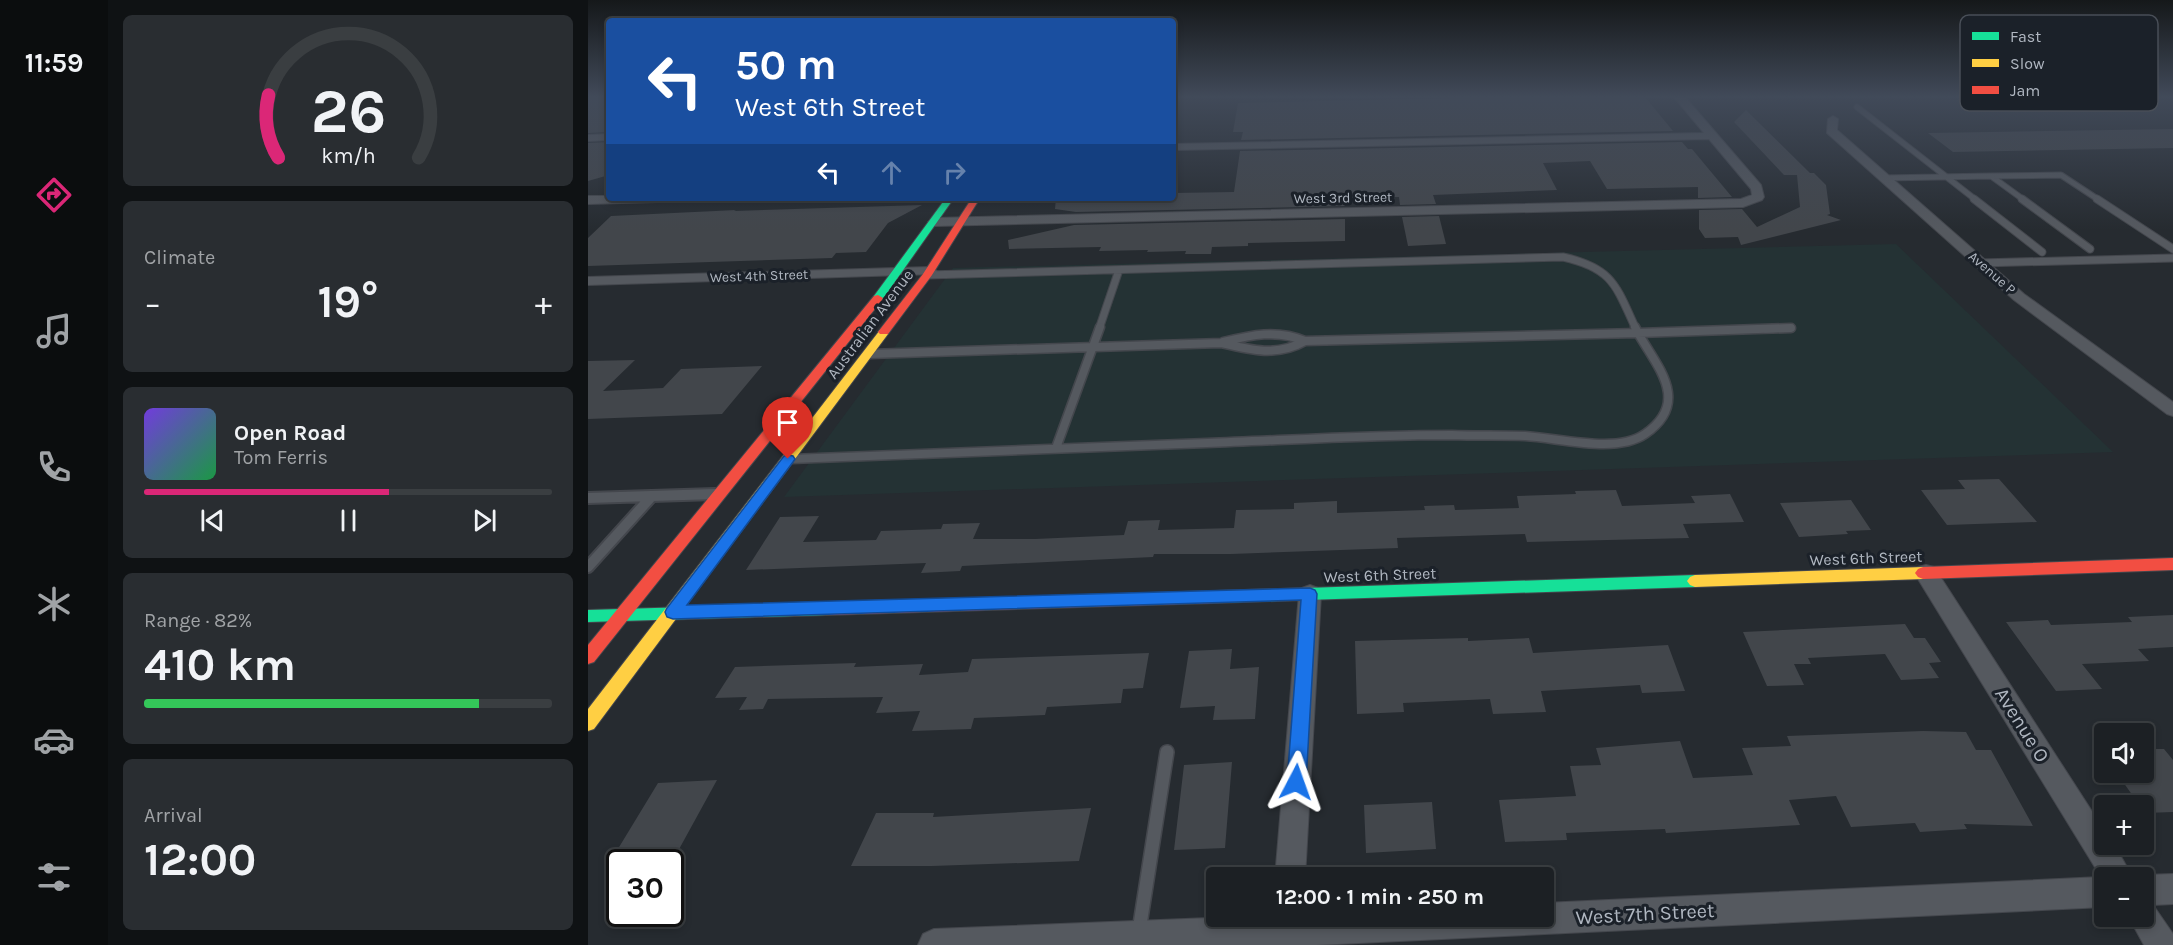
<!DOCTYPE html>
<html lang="en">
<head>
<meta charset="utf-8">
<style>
	:root { --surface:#1c2024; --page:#292d31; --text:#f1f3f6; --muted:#a0a3a6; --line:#3a3e41; --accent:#db2777 }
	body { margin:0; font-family:Karla,sans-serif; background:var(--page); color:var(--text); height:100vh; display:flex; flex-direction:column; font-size:22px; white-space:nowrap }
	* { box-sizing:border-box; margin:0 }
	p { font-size:20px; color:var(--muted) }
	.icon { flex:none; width:33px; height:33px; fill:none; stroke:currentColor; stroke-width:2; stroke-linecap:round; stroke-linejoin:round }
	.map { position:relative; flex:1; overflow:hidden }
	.details { display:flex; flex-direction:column; gap:15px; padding:15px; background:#0f1214; width:480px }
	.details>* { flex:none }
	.banner { position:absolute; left:18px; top:18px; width:570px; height:183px; border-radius:6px; box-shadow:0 3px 9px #0003,0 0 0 2px var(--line); background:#1a4fa0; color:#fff; overflow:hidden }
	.fabs { position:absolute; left:1506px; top:723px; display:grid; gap:12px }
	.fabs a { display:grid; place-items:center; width:60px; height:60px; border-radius:6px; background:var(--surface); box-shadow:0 3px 9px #0003,0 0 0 2px var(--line); font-size:30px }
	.speed { position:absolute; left:18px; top:849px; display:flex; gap:12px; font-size:30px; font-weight:700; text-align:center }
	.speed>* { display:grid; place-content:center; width:78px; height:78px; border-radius:50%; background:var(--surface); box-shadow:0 3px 9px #0003,0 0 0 2px var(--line); line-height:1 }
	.speed .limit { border:3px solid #111; border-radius:9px; background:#fff; color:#111 }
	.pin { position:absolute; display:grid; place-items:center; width:51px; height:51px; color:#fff; margin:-62px -26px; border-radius:50% 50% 50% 0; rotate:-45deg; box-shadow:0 0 6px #0007 }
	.pin .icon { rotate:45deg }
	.me { position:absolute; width:66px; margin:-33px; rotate:4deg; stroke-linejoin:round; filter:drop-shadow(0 0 4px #0008) }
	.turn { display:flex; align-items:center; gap:21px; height:126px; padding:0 30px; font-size:27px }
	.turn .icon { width:78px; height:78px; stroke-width:2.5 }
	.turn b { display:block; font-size:42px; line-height:51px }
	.lanes { display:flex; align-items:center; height:57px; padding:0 30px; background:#0003; justify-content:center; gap:30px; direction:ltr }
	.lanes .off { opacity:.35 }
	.big { font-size:45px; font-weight:700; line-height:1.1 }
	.details .tile { flex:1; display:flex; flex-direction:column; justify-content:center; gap:9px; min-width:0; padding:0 21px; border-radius:9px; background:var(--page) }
	.details .dial { align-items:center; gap:0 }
	.dial svg { height:156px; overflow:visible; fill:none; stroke:var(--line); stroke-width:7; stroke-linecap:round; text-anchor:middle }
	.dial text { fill:var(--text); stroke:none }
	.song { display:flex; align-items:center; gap:18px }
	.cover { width:72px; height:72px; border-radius:9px; background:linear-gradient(135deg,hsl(260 70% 55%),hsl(140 70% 35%)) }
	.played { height:6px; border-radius:3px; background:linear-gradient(90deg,var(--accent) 60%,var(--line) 60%) }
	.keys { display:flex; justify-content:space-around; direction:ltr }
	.heat { display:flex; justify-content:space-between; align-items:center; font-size:33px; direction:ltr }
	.charge { height:9px; border-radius:4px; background:linear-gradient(90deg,#34c759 82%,var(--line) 0) }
	.trip { position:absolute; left:618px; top:867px; width:348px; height:60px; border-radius:6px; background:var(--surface); box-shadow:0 3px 9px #0003,0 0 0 2px var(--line); font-weight:700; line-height:60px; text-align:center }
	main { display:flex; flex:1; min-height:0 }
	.tab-bar { display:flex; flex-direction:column; width:108px; justify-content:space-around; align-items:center; background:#0b0d0e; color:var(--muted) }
	.tab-bar .icon { width:42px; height:42px }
	.tab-bar .current { color:var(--accent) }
	.tab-bar b { font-size:27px; color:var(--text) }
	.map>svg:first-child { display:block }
</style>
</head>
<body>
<main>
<nav class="tab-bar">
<b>11:59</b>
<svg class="icon current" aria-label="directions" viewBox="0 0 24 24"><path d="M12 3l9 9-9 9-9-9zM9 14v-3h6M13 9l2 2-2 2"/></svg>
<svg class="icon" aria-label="music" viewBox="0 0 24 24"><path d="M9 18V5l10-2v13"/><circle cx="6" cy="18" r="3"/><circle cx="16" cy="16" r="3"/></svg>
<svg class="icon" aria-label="phone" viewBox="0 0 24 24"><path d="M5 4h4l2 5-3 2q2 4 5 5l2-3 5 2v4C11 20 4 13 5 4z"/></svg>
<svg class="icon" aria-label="climate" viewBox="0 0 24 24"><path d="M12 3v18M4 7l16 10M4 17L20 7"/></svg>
<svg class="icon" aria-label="car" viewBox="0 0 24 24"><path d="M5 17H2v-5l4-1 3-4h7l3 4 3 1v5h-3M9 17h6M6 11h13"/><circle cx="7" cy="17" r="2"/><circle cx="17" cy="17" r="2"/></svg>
<svg class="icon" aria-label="filters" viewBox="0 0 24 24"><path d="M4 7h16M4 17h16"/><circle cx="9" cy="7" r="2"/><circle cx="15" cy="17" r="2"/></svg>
</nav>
<section class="details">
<div class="tile dial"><svg viewBox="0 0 100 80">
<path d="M14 69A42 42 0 1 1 86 69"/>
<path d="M14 69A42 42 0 0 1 9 37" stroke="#db2777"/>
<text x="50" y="56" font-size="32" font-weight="700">26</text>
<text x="50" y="72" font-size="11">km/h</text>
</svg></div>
<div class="tile"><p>Climate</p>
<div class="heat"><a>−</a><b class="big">19°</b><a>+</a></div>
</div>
<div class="tile">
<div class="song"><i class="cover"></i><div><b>Open Road</b><p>Tom Ferris</p></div></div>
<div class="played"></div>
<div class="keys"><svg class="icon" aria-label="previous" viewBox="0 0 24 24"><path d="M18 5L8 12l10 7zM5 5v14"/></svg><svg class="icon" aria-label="pause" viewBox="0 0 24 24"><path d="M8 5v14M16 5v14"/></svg><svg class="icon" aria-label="next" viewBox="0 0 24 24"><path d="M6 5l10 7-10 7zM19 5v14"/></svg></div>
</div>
<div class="tile"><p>Range · 82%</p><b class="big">410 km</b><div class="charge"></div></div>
<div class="tile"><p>Arrival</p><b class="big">12:00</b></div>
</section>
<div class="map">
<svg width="1585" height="945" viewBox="0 0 1585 945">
	<rect width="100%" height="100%" fill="#262b30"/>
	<path fill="#243234" d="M1308,244L1525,452L196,497L365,268Z"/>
	<path fill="#42464b" d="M21,97V132L0,133V98Z
		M906,97H1057L1085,131L653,140L655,132H645L650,103Z
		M1158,110L1222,173H1226L1238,185L1242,214L1239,215L1253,220L1153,245L1150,237L1117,238L1111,229V210L1154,209L1169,227L1212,207L1209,175H1196L1146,122Z
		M1585,129V148L1365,152L1340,133Z
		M21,142V175L0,181V143Z
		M1094,142L1100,149H1104L1144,197L1110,198V187L1019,189L1002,161L955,163L969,190L845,195L848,204L812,205L811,197L757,198V206L488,212L467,209L468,198H585V193L646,192L652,151Z
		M334,205L300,223L278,252L248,253L244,258L0,266V238L23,216L148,210L146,211Z
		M851,216L858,244L820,246L814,217Z
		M757,219V241L660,243V246L624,247L623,254H597L598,251L559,252L560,250L511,251L513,247L421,249L420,240L486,225Z
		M47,360L15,391L75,388L93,369L174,366L134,414L0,419V361Z
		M1411,479L1449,522L1359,525L1333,490L1377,489L1370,480Z
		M1028,490L1034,506L1107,503L1103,496L1142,494L1156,522L1095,524L1101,538L939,542L937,534L809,538L810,548L643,554H566L565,557L374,566L372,571L333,573L338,563L158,570L192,517L231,516L215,542L288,540L293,531L353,529L355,524L392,523L385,539H447L536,535L540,521L572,520L570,530L646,528L648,510L706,509V503L749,501V513L837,510L836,506L866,505L867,510L931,508L929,496L988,494L987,491Z
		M1263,500L1283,530L1258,531L1260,534L1211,537L1192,503Z
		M1585,615V647L1550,649L1561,661L1494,664L1514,689L1468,691L1418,622L1460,620L1463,625L1544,622L1540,617Z
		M1317,624L1326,638H1337L1353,662L1341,663L1351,678L1313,680L1297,654L1220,658L1223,664H1206L1216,685L1179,686L1155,632Z
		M880,638V641L941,638L945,653L1080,645L1097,691L1054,693L1052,685L953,691L958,712L905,714L902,699L815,703L816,712L769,714L767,641Z
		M644,649L642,669L671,667L667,719L625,720L627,706L592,708L601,651Z
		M561,653L555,688L535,689L533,703L459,707L457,715L386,718L383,729L324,731L332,711L288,713L295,697L180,699L175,709L151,710L159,697L127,698L147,667L268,663L266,667L335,664L331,675L380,672L384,659Z
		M1335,731L1378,732L1388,750H1403L1445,826L1376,824L1379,829L1332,832L1327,823L1263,827L1248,796L1201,800L1212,825L1078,833L1077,829L978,833L979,840L917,842L911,800L988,796L982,766L1013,765L1008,748L1092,741L1105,778L1165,775L1154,748L1203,746L1199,736Z
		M1556,749H1576L1585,760V812L1558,813L1556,806H1552L1528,772H1556Z
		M644,762L637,848L586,850L596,765Z
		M129,780L84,862H22L70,783Z
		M844,802L848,849L778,853L776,805Z
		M503,808L491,861L344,866H263L288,813H346L345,817Z"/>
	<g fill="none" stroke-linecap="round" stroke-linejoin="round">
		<defs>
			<path id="lane-far4" d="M1269,107L1388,200
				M1403,176L1473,175L1511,200
				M1296,178L1403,176L1436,200"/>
			<path id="lane-far3" d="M1386,199L1454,252
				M1434,199L1502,249
				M1509,199L1585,249
				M1392,263L1585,258
				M339,275L975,257C1025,268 1028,286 1048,329
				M511,329L531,270
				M1178,329L1203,328"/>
			<path id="lane-far2" d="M635,342C663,335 689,329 717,341
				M281,354L633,343C662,350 689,357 717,341L1050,333L1047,327
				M468,448L512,327
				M203,459C342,454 480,448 619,443C701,440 782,435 864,435C888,436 913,435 937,436C972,438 1028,454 1057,434C1103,402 1070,368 1050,333L1203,328"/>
			<path id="lane-far1" d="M0,498L127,494
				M0,567L64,496"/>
			<path id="lane" d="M551,931L579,752"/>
			<path id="street" d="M1086,97H1097L1173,185L1176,197L1174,200L1155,207L347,226L340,222L347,218L1153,199L1164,195L1163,189L1121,139L585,150V144L1116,133Z
				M1245,116L1250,119L1249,130L1436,294L1585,402V416L1579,414L1426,300L1239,133L1240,119Z
				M21,134V140L0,141V135Z
				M0,196H21V198H75L69,202L0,204Z
				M342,267L349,271L347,274L0,285V277Z
				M1338,565L1346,567L1516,830V844H1526L1545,878H1516V907L729,945H330L335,934L346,929L672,916H956V903L1513,877L1330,579L1327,573L1330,567Z
				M722,585L730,588L733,594L717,878H687L711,594L714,588Z
				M1585,874V904L1565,905L1585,934V945H1556L1540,916H1556V878H1550L1556,875Z"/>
			<path id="fast" d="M358,198H366L294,300H286V296Z
				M1107,575L1112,577L1115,581L1112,585L1107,587L626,603L620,601L618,597L620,593L626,591Z
				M238,603L244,605L246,609L244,613L238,615L0,622V610Z"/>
			<path id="slow" d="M296,329L300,330V334L6,729L0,731V709L292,330Z
				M1335,567L1340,569L1343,573L1340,577L1335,579L1107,587L1102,585L1099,581L1102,577L1107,575Z"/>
			<path id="jam" d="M384,198H392L344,275L300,334H292L290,332L335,274Z
				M290,295L295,298L294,300L6,662L0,664V645L286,296Z
				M1585,558V570L1335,579L1330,577L1327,573L1330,569L1335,567Z
				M626,591L632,593L634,597L632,601L626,603L238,615L232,613L230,609L232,605L238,603Z"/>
		</defs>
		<use href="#lane-far4" stroke="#44474d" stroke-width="7"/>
		<use href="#lane-far3" stroke="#44474d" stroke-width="9"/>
		<use href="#lane-far2" stroke="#44474d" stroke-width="11"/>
		<use href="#lane-far1" stroke="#44474d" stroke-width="14"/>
		<use href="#lane" stroke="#44474d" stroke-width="16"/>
		<use href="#street" stroke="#44474d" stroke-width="2"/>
		<use href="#fast" stroke="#44474d" stroke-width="2"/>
		<use href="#slow" stroke="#44474d" stroke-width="2"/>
		<use href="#jam" stroke="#44474d" stroke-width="2"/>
		<use href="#lane-far4" stroke="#55595f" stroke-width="5"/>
		<use href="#lane-far3" stroke="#55595f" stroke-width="7"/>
		<use href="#lane-far2" stroke="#55595f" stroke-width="8"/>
		<use href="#lane-far1" stroke="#55595f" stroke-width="10"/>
		<use href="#lane" stroke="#55595f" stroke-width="13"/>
		<use href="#street" fill="#55595f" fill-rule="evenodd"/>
		<use href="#fast" fill="#16e098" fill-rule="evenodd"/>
		<use href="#slow" fill="#ffcf43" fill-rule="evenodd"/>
		<use href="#jam" fill="#f24e42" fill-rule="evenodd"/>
	</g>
	<linearGradient id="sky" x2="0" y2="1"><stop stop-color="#15181a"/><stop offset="0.42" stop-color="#414a59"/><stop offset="1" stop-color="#414a59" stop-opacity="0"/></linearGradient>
	<rect width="1585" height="230" fill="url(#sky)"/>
	<path fill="#1a73e8" stroke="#114b97" stroke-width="1.5" d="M200,455L205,456L207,459L205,462L99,605L722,588L727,590L729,594L718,782L715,788L708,791L702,788L699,782L713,600L85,619L79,617L77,612L79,608L196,456Z"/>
	<g text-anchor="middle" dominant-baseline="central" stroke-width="6" stroke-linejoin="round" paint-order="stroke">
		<g font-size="14" fill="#b0b7c1" stroke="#1b2129">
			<text transform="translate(755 198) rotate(-1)">West 3rd Street</text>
			<text transform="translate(1404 273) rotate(41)">Avenue P</text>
			<text transform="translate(171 276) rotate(-2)">West 4th Street</text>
		</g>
		<g font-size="16" fill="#b0b7c1" stroke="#1b2129">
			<text transform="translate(282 324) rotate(-53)">Australian Avenue</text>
			<text transform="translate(1278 558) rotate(-2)">West 6th Street</text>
			<text transform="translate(792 575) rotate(-2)">West 6th Street</text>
		</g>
		<g font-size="20" fill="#b0b7c1" stroke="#1b2129">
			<text transform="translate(1434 725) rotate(58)">Avenue O</text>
			<text transform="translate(1057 914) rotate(-3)">West 7th Street</text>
		</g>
	</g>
	<rect x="1372" y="15" width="198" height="96" rx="9" fill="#1b2129" stroke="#484e57" stroke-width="1.5"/>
	<rect x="1384" y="32" width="27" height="8" fill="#16e098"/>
	<rect x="1384" y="59" width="27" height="8" fill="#ffcf43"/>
	<rect x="1384" y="86" width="27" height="8" fill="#f24e42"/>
	<g font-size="16" fill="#b0b7c1">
		<text x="1422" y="42">Fast</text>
		<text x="1422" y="69">Slow</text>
		<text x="1422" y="96">Jam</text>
	</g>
</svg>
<div class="fabs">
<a><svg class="icon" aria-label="sound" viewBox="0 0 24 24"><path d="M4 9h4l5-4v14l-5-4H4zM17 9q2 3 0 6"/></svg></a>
<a>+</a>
<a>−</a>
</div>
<div class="speed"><div class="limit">30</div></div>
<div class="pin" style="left:200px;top:459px;background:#d93025"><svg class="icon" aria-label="arrive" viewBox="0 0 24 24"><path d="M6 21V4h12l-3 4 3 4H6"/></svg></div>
<svg class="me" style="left:708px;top:782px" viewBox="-20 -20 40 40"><path d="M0-17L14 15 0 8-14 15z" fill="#1a73e8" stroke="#fff" stroke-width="4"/></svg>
<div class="trip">12:00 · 1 min · 250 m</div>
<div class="banner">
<div class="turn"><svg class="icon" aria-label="left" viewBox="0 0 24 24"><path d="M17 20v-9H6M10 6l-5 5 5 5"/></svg><div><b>50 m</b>West 6th Street</div></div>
<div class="lanes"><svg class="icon" aria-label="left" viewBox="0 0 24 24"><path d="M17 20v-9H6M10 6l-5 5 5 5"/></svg><svg class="icon off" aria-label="ahead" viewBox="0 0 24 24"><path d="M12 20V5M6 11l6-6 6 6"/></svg><svg class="icon off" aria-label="right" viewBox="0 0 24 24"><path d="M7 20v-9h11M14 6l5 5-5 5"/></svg></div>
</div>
</div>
</main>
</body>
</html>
